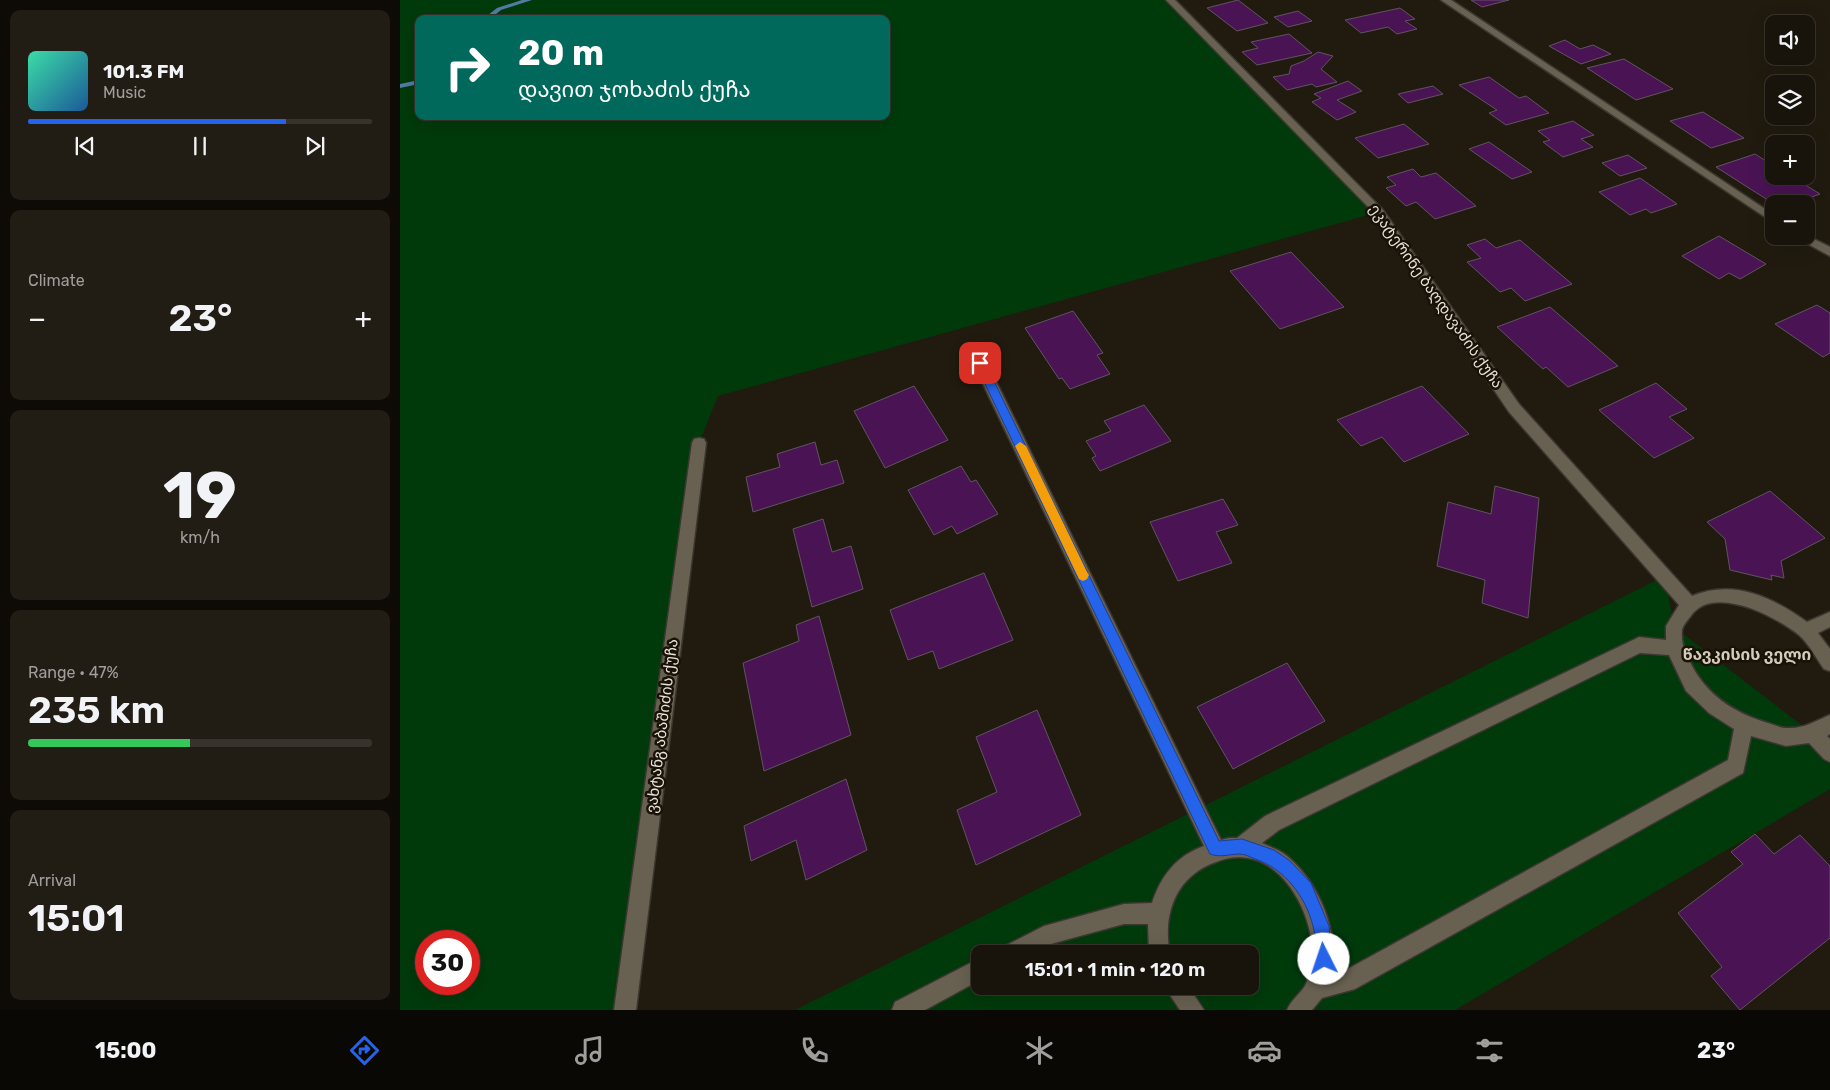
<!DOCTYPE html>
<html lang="en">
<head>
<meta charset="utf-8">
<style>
	:root { --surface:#19140b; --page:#221d14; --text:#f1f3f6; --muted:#9f9e9d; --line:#37332c; --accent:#2563eb }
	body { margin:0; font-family:Rubik,"Noto Sans Georgian",sans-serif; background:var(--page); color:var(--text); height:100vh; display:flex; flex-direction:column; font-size:19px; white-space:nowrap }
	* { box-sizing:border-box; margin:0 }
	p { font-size:16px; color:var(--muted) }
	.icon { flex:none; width:28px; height:28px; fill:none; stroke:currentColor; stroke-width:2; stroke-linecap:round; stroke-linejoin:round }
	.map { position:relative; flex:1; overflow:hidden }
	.side { display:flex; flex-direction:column; gap:10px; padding:10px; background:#0e0b06; width:400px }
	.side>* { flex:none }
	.banner { position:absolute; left:15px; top:15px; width:475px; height:105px; border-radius:10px; box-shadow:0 5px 20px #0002,0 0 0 1px var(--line); background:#00695c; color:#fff; overflow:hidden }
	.tools { position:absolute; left:1365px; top:15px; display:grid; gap:10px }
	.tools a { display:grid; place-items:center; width:50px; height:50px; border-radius:10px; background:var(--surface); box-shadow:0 5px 20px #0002,0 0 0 1px var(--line); font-size:25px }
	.speed { position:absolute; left:15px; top:930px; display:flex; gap:10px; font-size:25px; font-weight:700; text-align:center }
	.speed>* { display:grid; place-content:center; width:65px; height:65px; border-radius:50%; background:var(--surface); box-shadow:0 5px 20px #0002,0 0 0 1px var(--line); line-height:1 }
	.speed .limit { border:8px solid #d22; background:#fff; color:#111 }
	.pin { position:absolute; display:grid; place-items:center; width:42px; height:42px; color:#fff; margin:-21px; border-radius:10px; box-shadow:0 2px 8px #0006 }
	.me { position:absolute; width:55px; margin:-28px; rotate:356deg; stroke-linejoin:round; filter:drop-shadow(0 0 4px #0008) }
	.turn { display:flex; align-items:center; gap:18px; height:105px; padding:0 20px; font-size:22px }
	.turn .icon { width:65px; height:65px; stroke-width:2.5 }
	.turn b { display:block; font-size:35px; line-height:42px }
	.big { font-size:38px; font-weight:600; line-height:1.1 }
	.side .widget { flex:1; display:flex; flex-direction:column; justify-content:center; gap:8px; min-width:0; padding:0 18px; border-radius:10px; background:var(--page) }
	.side .dial { align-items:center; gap:0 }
	.dial b { font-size:65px; line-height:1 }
	.song { display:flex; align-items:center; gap:15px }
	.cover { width:60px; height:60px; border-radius:8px; background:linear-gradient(135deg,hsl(160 70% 55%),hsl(210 70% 35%)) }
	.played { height:5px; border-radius:2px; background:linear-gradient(90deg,var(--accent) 75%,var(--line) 75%) }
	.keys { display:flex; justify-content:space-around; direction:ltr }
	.heat { display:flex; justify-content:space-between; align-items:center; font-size:28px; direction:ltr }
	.charge { height:8px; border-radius:4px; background:linear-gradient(90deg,#34c759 47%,var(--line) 0) }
	.trip { position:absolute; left:571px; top:945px; width:288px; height:50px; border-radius:10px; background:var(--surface); box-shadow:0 5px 20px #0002,0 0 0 1px var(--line); font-weight:600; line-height:50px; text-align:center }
	.tabs { display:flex; height:80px; justify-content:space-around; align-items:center; background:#0a0804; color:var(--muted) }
	.tabs .icon { width:35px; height:35px }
	.tabs .selected { color:var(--accent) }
	.tabs b { font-size:22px; color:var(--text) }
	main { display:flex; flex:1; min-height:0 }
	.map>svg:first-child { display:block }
</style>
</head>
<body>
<main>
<section class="side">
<div class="widget">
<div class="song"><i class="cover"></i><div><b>101.3 FM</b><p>Music</p></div></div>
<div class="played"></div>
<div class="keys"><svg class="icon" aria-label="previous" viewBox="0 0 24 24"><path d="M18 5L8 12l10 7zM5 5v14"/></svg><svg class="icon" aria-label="pause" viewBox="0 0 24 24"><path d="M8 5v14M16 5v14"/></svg><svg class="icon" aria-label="next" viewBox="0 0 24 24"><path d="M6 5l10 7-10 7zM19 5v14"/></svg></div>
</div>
<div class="widget"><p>Climate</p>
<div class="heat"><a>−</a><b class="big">23°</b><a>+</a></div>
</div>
<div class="widget dial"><b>19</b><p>km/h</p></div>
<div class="widget"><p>Range · 47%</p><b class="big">235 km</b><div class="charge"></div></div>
<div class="widget"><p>Arrival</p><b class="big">15:01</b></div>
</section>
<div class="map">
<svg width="1430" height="1010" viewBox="0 0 1430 1010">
	<rect width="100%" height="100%" fill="#211b0f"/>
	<path fill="#003a0b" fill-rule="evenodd" d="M0,0H770L979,212L318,396L299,443L225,1010H0ZM19,19H486V116H19ZM26,941H69V984H26Z
		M1265,576L1274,627L1413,734L1430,753V789L1055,1010H395ZM580,954H850V986H580Z"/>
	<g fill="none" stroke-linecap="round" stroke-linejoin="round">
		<path fill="#557aa4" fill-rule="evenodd" d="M122,0H132L101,10L90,19H83L97,8Z
			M19,80V84L0,88V84Z"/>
	</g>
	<path fill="#4a1454" stroke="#5f5460" d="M838,0L868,23L837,31L807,8Z
		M1071,0H1109L1082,7Z
		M1000,8L1015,19L1005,21L1017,29L997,34L988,27L961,33L945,20Z
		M898,11L912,21L888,27L874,17Z
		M889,34L912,53L857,65L842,52L858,48L851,42Z
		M1165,40L1180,49L1193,45L1211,54L1181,64L1149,46Z
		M918,52L933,56L921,69L937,82L916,87L912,84L887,90L873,77L889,74L891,66L904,61Z
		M1224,59L1273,89L1236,100L1187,68Z
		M1089,77L1119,98L1126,96L1149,113L1106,125L1089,113L1097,110L1059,85Z
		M948,81L962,91L937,100L956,112L937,120L912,102L921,98L914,94Z
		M1033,86L1043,94L1008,103L998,94Z
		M1303,112L1344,138L1311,148L1270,121Z
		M1173,121L1194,135L1181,139L1193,147L1163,157L1143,142L1150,140L1138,131Z
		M1004,124L1029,144L978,158L955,138Z
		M1089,142L1132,172L1112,179L1069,149Z
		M1355,154L1374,166V176H1391L1420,194L1393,204H1374L1316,167Z
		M1228,155L1247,168L1220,176L1202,163Z
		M1013,169L1021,177L1036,173L1076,206L1035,219L1016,202L1006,206L986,188L996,185L987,177Z
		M1240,178L1277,204L1251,213L1246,209L1230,215L1199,192Z
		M1319,236L1366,264L1340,279L1329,273L1319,279L1282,256Z
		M1085,239L1096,248L1120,240L1172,284L1125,301L1111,288L1100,292L1067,262L1081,258L1067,245Z
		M891,252L944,307L880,329L830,271Z
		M1417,305L1430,313V353L1423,357L1375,324Z
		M1150,307L1218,366L1168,387L1146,367L1143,369L1097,327Z
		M673,311L703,353L697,355L710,374L670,389L662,378L659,379L625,328Z
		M1256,383L1287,409L1269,417L1294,438L1254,458L1199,410Z
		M514,386L548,440L485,468L454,411Z
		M1022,386L1069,434L1004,462L982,437L961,446L937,420Z
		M744,405L771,441L700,471L692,458L696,456L686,441L711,431L704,421Z
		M415,442L421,465L437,460L444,483L353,512L346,477L380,467L377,454Z
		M561,466L571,482L576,480L598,514L557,534L552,526L534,535L508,490Z
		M1095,486L1139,498L1128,618L1082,603L1085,580L1037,566L1048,502L1091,514Z
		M1370,491L1425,538L1381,561L1384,578L1371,575L1372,580L1330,570L1325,539L1307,522Z
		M823,499L838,525L816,532L832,563L778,581L750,522Z
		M423,519L432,552L451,546L463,589L412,607L393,529Z
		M584,573L613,640L539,669L533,651L508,660L490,610Z
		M419,616L451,735L364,771L343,663L399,641L396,625Z
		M887,663L925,721L833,769L797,707Z
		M637,710L681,815L576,865L557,810L597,792L576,737Z
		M446,779L467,850L406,880L396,840L351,861L344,826Z
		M1355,834L1374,854L1400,835L1430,866V938L1340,1010L1311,976L1322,967L1278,913L1343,864L1331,852Z"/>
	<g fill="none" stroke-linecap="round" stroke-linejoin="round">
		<defs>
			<path id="minor" d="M766,0H775L983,210L1119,404L1292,596C1334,579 1372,597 1407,622L1430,612V627L1418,633L1430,649V671L1424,669C1416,658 1409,644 1399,635C1375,616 1312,583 1290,617C1287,621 1283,625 1282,630C1281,642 1284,651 1290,662C1306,695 1334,713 1368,723C1374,725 1381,728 1387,728C1404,729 1415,721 1430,715V734L1427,736L1430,739V762L1424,759L1409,743L1386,746L1351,736L1343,773L955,989L922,998L912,1010H887C891,1000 899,995 905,986C908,980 910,971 911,964C918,927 891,869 853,859C840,856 828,857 816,862C776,876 762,914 770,954H749L748,924H724L647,945L632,954H600L603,947L644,926L724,904L752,903C761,876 776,856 804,846L573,363L575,360H585L587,363L821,840L829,838H837L865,816L1233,640L1239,637L1266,640V626L1279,605L1109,412L975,214ZM1240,653L1269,655L1286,691L1309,713L1334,729L1328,760L944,971L930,975C941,933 919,883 887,856C880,850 870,847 862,843L879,830Z
				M1041,0H1051L1374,215V223Z
				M1406,235L1430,247V256L1393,236Z
				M299,438L304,439L306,443L236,1010H214L292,443L294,439Z
				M580,958V980L525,1010H492L495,1002Z
				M764,986H788L804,1010H780Z"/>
		</defs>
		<use href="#minor" stroke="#3b3730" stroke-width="3"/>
		<use href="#minor" fill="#686152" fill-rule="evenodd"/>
	</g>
	<path fill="#2563eb" stroke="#184099" d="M580,359L585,363L819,841L842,839L874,850L890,861L911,883L929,926L932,959L929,964L924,967L918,964C913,952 917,939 913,926C906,897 884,868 855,859C850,857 845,854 840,854C830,854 820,858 810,854L575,363Z"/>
	<path fill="#f59e0b" d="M620,442L626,446L687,572L689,575L687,579L683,581L679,579L615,446Z"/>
	<g text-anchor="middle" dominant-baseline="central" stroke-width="5" stroke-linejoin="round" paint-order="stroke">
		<g font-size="15" fill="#e7e3db" stroke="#181207">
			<text transform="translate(1036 296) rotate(55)">ეკატერინე ბაღდავაძის ქუჩა</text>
			<text transform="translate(262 726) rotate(-83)">ვახტანგ აბაშიძის ქუჩა</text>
		</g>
		<g font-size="16" font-weight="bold" fill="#d3cbbb" stroke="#181207">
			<text x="1347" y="654">წავკისის ველი</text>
		</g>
	</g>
</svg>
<div class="tools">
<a><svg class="icon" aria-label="sound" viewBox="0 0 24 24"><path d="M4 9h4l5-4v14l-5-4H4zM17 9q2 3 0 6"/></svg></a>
<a><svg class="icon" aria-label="layers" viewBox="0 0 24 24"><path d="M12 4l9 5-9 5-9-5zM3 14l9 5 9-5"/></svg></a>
<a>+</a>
<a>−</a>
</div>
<div class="speed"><div class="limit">30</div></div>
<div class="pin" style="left:580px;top:363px;background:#d93025"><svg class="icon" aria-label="arrive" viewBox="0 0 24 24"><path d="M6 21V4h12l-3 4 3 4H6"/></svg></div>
<svg class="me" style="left:924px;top:959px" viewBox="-20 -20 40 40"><circle r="19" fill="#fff"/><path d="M0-13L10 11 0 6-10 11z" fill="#2563eb"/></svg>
<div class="trip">15:01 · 1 min · 120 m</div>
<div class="banner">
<div class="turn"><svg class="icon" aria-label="right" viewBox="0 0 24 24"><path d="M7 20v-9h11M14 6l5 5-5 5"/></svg><div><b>20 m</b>დავით ჯოხაძის ქუჩა</div></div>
</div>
</div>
</main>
<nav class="tabs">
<b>15:00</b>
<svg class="icon selected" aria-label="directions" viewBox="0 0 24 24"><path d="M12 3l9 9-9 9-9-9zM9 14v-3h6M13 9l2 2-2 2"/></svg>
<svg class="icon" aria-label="music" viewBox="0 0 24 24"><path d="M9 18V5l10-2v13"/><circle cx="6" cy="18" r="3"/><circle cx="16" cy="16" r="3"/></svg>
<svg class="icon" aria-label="phone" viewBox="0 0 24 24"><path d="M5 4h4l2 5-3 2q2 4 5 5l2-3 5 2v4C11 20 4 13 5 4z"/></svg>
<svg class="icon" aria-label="climate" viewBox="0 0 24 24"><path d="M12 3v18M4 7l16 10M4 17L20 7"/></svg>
<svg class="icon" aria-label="car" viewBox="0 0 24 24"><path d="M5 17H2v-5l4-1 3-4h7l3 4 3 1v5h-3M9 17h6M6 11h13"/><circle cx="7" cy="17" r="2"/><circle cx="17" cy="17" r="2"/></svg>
<svg class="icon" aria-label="filters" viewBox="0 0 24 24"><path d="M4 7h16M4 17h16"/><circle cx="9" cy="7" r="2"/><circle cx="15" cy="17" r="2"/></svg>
<b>23°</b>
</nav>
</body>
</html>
